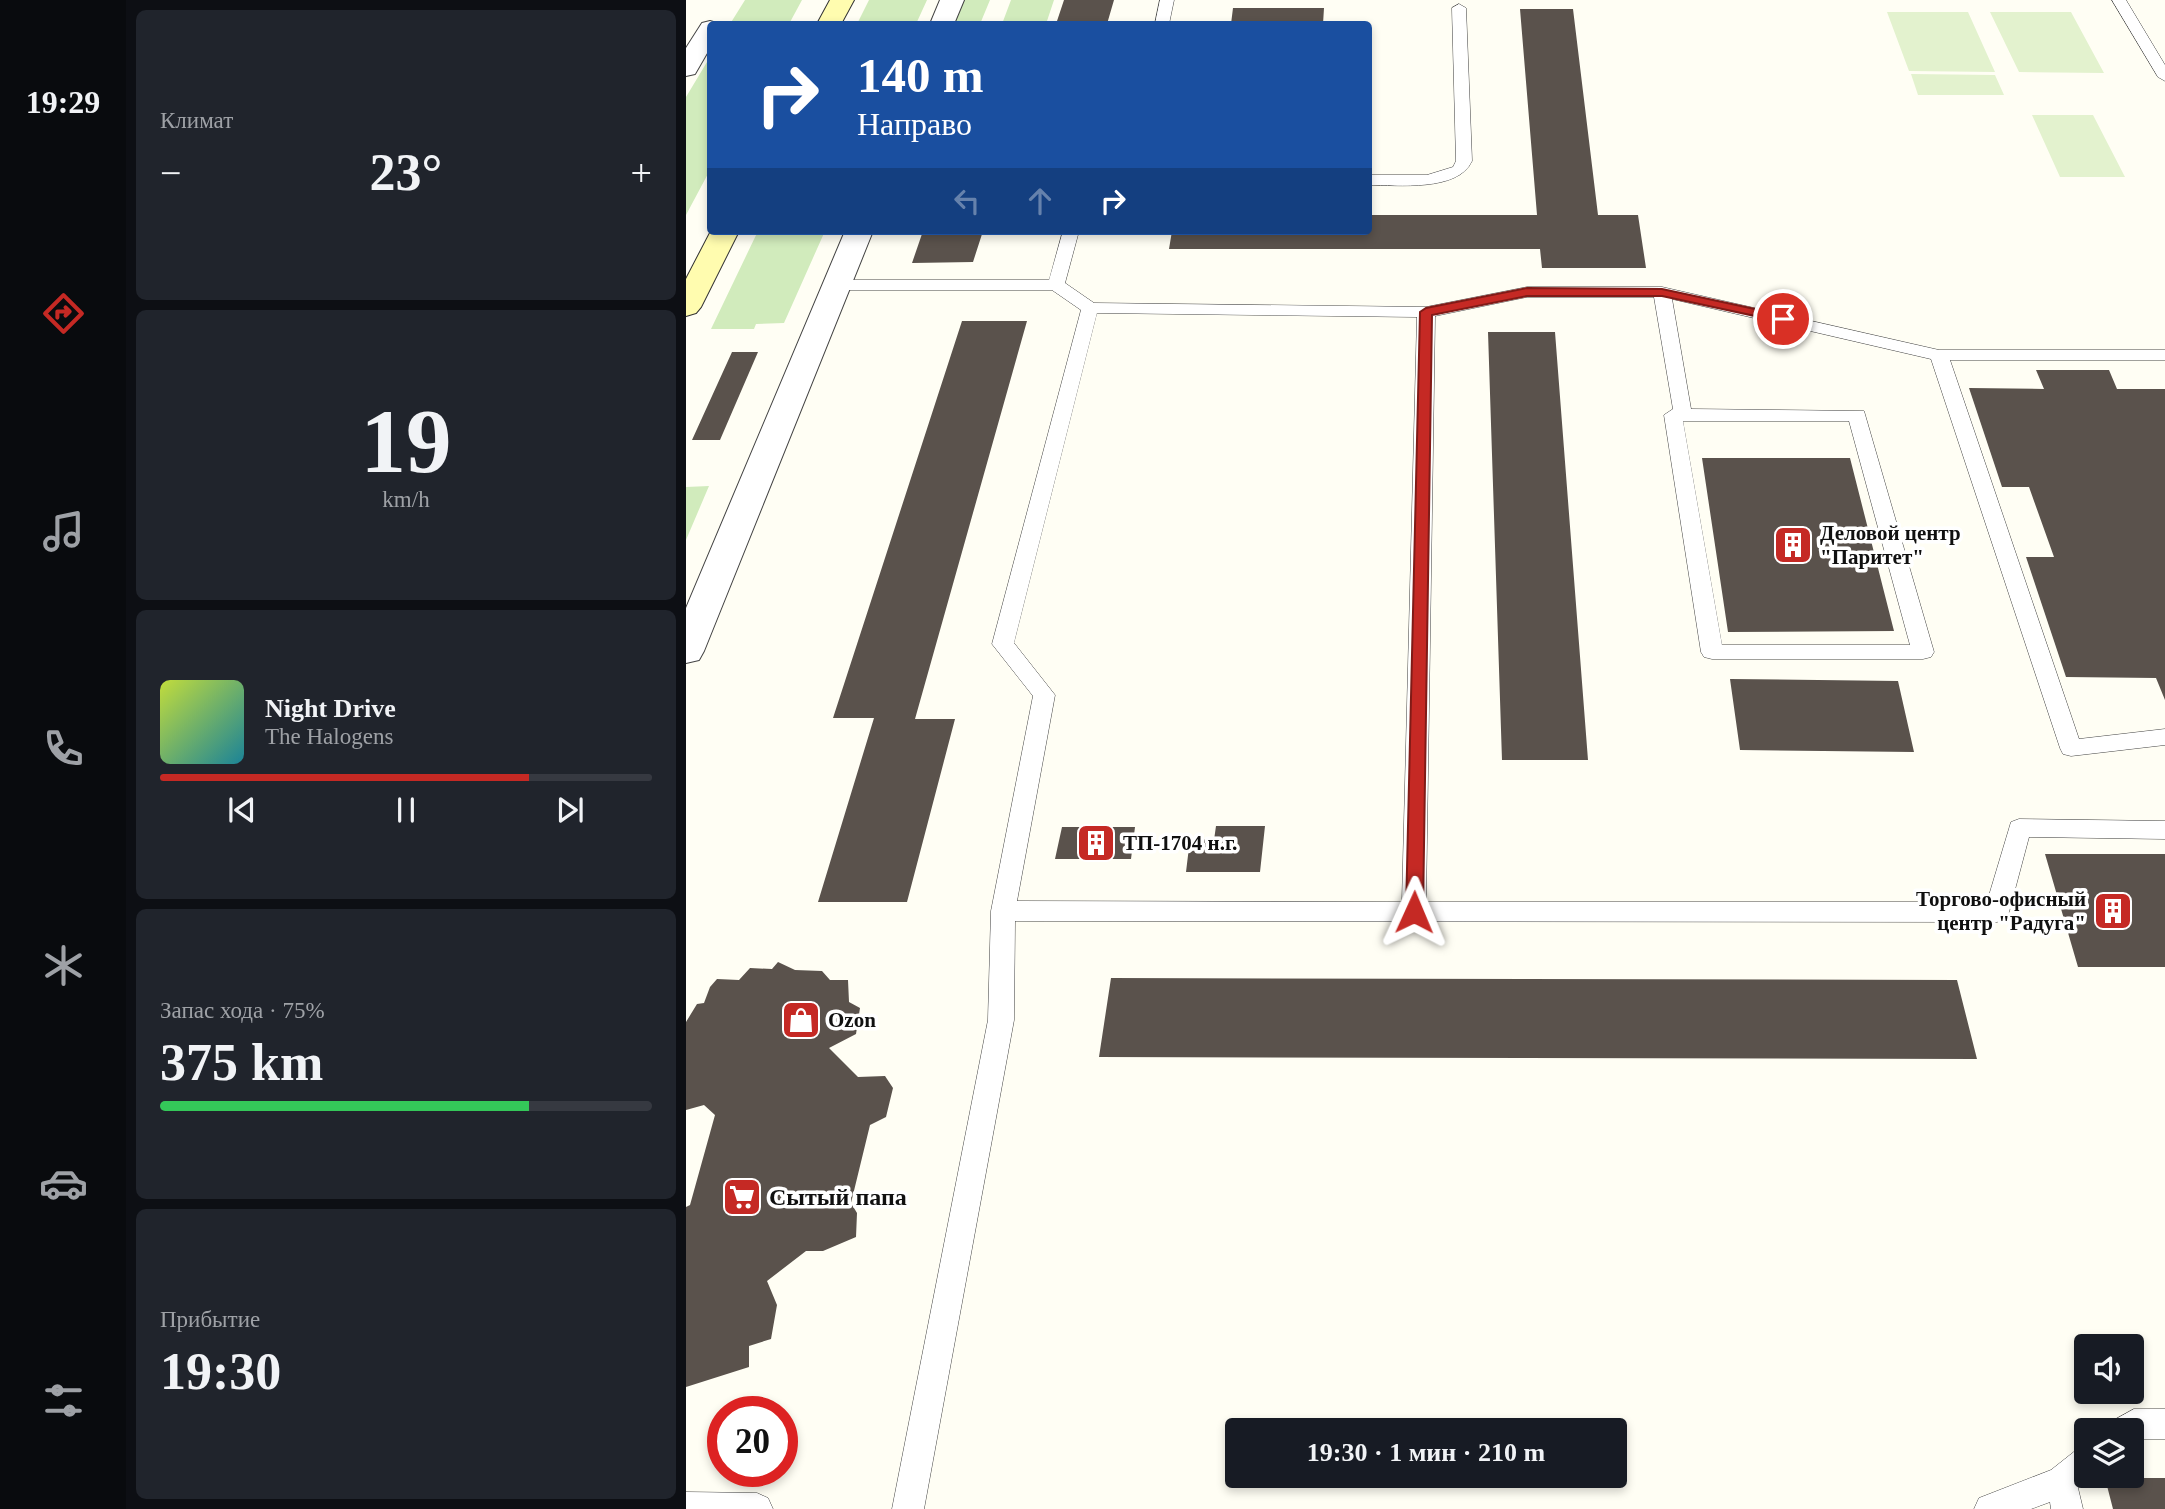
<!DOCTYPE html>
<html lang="ru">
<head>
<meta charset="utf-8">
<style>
	:root { --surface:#171b24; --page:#20242c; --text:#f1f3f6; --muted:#9ea1a6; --line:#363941; --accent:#c52924 }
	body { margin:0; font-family:Georgia,serif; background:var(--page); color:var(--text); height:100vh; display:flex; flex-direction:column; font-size:26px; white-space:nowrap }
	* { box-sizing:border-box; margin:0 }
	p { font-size:23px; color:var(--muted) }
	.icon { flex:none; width:38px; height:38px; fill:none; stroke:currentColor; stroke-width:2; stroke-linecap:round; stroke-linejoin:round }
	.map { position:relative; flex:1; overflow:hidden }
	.drawer { display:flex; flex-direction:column; gap:10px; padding:10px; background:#0d0f14; width:560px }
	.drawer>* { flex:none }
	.top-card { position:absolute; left:21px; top:21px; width:665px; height:214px; border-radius:7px; box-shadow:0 4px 10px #0003; background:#1a4fa0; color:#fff; overflow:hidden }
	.fabs { position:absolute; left:1388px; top:1334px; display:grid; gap:14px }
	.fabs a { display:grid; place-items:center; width:70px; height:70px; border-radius:7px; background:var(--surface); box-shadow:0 4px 10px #0003; font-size:35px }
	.speed { position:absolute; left:21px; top:1396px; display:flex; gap:14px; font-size:35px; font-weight:700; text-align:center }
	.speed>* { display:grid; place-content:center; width:91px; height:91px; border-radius:50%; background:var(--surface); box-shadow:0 4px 10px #0003; line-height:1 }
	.speed .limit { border:10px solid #d22; background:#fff; color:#111 }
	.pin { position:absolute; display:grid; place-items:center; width:60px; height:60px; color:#fff; margin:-30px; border:4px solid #fff; border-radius:50%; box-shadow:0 2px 7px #0007 }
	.me { position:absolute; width:77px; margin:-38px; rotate:1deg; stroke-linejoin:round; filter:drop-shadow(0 0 5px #0008) }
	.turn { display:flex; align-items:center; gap:24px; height:147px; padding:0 35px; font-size:32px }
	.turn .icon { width:91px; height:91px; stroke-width:2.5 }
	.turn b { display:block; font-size:49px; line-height:60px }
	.lanes { display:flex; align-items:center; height:66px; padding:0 35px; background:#0003; justify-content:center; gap:35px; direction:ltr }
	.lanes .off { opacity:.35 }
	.big { font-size:52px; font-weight:600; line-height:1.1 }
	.drawer .card { flex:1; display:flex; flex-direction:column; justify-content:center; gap:10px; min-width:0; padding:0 24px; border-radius:10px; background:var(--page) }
	.drawer .dial { align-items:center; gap:0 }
	.dial b { font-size:91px; line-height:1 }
	.song { display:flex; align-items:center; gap:21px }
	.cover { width:84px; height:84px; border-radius:10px; background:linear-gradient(135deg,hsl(70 70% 55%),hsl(190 70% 35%)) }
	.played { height:7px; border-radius:4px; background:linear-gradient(90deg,var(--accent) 75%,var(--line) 75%) }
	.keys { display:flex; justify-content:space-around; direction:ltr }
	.heat { display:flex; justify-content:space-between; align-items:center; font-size:38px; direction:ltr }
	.charge { height:10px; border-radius:5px; background:linear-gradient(90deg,#34c759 75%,var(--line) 0) }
	.trip { position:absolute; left:539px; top:1418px; width:402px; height:70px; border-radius:7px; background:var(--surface); box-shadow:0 4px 10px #0003; font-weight:600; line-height:70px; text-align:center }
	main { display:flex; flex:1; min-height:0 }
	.tab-bar { display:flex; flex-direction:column; width:126px; justify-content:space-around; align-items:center; background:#090b0e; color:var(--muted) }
	.tab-bar .icon { width:49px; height:49px }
	.tab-bar .current { color:var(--accent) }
	.tab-bar b { font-size:32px; color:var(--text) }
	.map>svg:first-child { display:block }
</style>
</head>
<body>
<main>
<nav class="tab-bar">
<b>19:29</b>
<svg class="icon current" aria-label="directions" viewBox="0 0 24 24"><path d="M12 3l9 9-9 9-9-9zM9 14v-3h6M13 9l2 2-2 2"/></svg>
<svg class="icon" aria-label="music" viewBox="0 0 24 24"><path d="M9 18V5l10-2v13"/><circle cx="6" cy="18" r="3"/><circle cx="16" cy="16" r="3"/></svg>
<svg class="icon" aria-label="phone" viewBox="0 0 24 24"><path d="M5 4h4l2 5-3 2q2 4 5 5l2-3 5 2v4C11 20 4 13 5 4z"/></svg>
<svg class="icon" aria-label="climate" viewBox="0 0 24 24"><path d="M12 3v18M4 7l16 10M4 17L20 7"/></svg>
<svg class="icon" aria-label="car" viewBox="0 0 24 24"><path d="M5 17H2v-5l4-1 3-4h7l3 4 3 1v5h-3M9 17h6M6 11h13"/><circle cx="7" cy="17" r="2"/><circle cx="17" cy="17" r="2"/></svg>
<svg class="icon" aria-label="filters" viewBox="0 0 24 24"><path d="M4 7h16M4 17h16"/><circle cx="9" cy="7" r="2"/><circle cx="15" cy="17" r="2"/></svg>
</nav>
<section class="drawer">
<div class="card"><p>Климат</p>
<div class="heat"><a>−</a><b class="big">23°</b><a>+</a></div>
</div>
<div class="card dial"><b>19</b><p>km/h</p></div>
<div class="card">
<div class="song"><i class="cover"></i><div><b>Night Drive</b><p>The Halogens</p></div></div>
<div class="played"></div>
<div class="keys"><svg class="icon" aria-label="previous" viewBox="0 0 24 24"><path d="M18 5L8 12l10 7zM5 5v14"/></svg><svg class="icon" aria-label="pause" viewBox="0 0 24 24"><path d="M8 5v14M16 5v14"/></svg><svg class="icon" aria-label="next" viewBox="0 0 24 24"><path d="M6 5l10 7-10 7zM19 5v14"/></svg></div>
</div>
<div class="card"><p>Запас хода · 75%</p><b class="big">375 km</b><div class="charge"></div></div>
<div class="card"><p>Прибытие</p><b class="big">19:30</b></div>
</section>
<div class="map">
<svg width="1479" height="1509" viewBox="0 0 1479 1509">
	<rect width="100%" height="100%" fill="#fffef4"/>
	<path fill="#d1ebbc" d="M59,0H116L103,24H44Z
		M183,0H241L230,24H171Z
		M274,0H304L294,24H264Z
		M325,0H368L360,24H316Z
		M24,57V170L0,215V97Z
		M72,231H139L98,323L70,324L68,329H25Z
		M23,486L0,540V487Z"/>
	<path fill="#e3f2ce" d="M1201,12H1282L1309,72L1223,71Z
		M1304,12H1385L1418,73L1333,72Z
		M1225,74L1309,75L1318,95H1232Z
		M1346,115H1407L1439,177H1374Z"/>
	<path fill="#5a524c" d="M378,0H428L421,24H370Z
		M547,8H638L637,24H545Z
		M834,9H887L912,215H952L960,268H856L854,249H483L486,231H682V215H851Z
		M237,231H297L287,262L226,263Z
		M276,321H341L229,719H269L221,902H132L188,718H147Z
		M802,332H869L902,760H816Z
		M46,352H72L34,440H6Z
		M1350,370H1423L1431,389H1479V700L1470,678L1380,677L1340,557H1368L1343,487H1316L1283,388L1358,389Z
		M1016,458H1164L1208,631L1042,632Z
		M1044,679L1212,681L1228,752L1054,750Z
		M530,826H579L574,872H500L504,839L528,840Z
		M376,827H449L445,859H369Z
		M1359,854H1479V967H1392Z
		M92,962L109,970L136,971L144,980H162L163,1002L174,1008L170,1034L143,1048L172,1077L199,1076L207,1088L200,1117L184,1125L165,1203L171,1213L170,1237L137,1251H120L81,1281L91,1305L85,1339L63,1346V1367L0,1387V1207L4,1205L29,1115L18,1105L0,1110V1022L11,1004L18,1003L24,987L31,979L53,980L64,968L86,969Z
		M425,978L1271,980L1291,1059L413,1057Z
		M1419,1478H1479V1509H1427Z"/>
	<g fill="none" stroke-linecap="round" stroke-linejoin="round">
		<defs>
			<path id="service" d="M474,0H488L483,24H469Z
				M1426,0H1440L1479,65V81L1472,77Z
				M773,4L780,8L786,161C772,192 712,185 682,185V175H741L767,167L770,161L766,8Z
				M377,231H393L379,283L408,303L740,307L841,287H976L1253,350H1479V360H1264L1393,739L1479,729V745L1385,756L1377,754L1374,748L1245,359L986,299L1005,409L1178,411L1248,652L1245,657L1237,659H1026L1018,657L1015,652L978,415L987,409L968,297H841L749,316L740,902H1301L1325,822L1333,819L1479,821V839L1343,837L1323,912L1320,919L1311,922L329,921L328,1020L238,1509H206L302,1020L305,911L347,696L306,644L395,310L366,290H150L141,285L150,280H363ZM411,313L731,317L716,902L331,901L369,695L328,643ZM997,421H1163L1224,645H1036Z
				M1448,1409H1479V1439H1454L1446,1443V1430H1426L1430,1419Z
				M1400,1447V1475H1408L1392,1488L1397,1509H1365L1364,1502L1345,1509H1288L1293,1498L1365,1470L1389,1451Z
				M0,1492L71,1493L82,1498L87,1509H0Z"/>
			<path id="minor" d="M254,0H278L268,24H244Z
				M24,21L34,24H24V48L9,74L0,76V48L16,23Z
				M159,231H187L18,651L13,660L0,663V608Z"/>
			<path id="secondary" d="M144,0H168L155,24H131Z
				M25,231H53L15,307L10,313L0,316V279Z"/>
		</defs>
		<use href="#service" stroke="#434343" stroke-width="1"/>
		<use href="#minor" stroke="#434343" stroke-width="2"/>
		<use href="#secondary" stroke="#323232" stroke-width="2"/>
		<use href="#service" fill="#fff" fill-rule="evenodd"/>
		<use href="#minor" fill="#fff" fill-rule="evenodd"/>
		<use href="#secondary" fill="#fffcaf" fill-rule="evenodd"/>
	</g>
	<path fill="#c52924" stroke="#801b17" stroke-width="2" d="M841,288L976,289L1097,315L1103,319L1097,322L976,296H841L746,315L737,912L734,916H722L720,912L734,312L740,308Z"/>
	<defs>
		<symbol id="building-square" viewBox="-11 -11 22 22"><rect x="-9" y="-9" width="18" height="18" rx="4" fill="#c52924" stroke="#fff"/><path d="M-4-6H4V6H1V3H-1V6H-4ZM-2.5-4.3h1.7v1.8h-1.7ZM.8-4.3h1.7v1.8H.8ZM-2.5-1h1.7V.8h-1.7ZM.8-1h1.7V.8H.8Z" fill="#fff"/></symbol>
		<symbol id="shop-square" viewBox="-11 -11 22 22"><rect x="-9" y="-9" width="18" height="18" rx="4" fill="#c52924" stroke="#fff"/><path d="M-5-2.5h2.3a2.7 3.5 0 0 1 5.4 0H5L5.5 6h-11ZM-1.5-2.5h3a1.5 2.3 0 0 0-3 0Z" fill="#fff"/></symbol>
		<symbol id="supermarket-square" viewBox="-11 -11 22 22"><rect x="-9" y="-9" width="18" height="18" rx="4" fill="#c52924" stroke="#fff"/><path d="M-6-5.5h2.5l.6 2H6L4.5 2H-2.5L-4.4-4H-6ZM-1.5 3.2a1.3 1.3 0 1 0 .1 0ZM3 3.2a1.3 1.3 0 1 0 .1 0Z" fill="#fff"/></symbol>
	</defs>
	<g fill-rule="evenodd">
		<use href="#building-square" x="1085" y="523" width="44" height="44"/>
		<use href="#building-square" x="388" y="821" width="44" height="44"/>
		<use href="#building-square" x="1405" y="889" width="44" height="44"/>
		<use href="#shop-square" x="93" y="998" width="44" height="44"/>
		<use href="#supermarket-square" x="34" y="1175" width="44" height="44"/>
	</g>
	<g text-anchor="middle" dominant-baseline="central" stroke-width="7" stroke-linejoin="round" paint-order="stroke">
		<g font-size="21" font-weight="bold" fill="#101010" stroke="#fff" text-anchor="start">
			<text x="1134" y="533">Деловой центр<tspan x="1134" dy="24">"Паритет"</tspan></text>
			<text x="437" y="843">ТП-1704 н.г.</text>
			<text x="1400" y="899" text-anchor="end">Торгово-офисный<tspan x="1400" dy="24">центр "Радуга"</tspan></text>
			<text x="142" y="1020">Ozon</text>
		</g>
		<g font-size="24" font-weight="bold" fill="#101010" stroke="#fff" text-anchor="start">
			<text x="83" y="1197">Сытый папа</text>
		</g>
	</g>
</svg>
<div class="fabs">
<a><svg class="icon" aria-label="sound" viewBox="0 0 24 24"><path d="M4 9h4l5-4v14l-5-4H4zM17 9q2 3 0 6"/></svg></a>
<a><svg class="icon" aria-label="layers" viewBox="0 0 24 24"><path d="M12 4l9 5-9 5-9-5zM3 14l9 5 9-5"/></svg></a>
</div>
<div class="speed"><div class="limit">20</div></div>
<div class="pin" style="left:1097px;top:319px;background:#d93025"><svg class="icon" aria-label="arrive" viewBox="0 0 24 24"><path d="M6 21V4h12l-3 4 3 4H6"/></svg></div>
<svg class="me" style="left:728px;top:912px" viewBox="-20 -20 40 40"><path d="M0-17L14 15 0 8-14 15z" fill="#c52924" stroke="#fff" stroke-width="4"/></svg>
<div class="trip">19:30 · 1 мин · 210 m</div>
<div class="top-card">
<div class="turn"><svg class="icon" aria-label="right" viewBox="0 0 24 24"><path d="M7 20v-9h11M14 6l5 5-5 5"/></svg><div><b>140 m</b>Направо</div></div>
<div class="lanes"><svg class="icon off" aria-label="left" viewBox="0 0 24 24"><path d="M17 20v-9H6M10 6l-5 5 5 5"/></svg><svg class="icon off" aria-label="ahead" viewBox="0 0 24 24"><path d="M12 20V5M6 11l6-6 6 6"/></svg><svg class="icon" aria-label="right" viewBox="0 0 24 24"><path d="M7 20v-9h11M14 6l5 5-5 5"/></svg></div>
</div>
</div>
</main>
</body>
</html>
